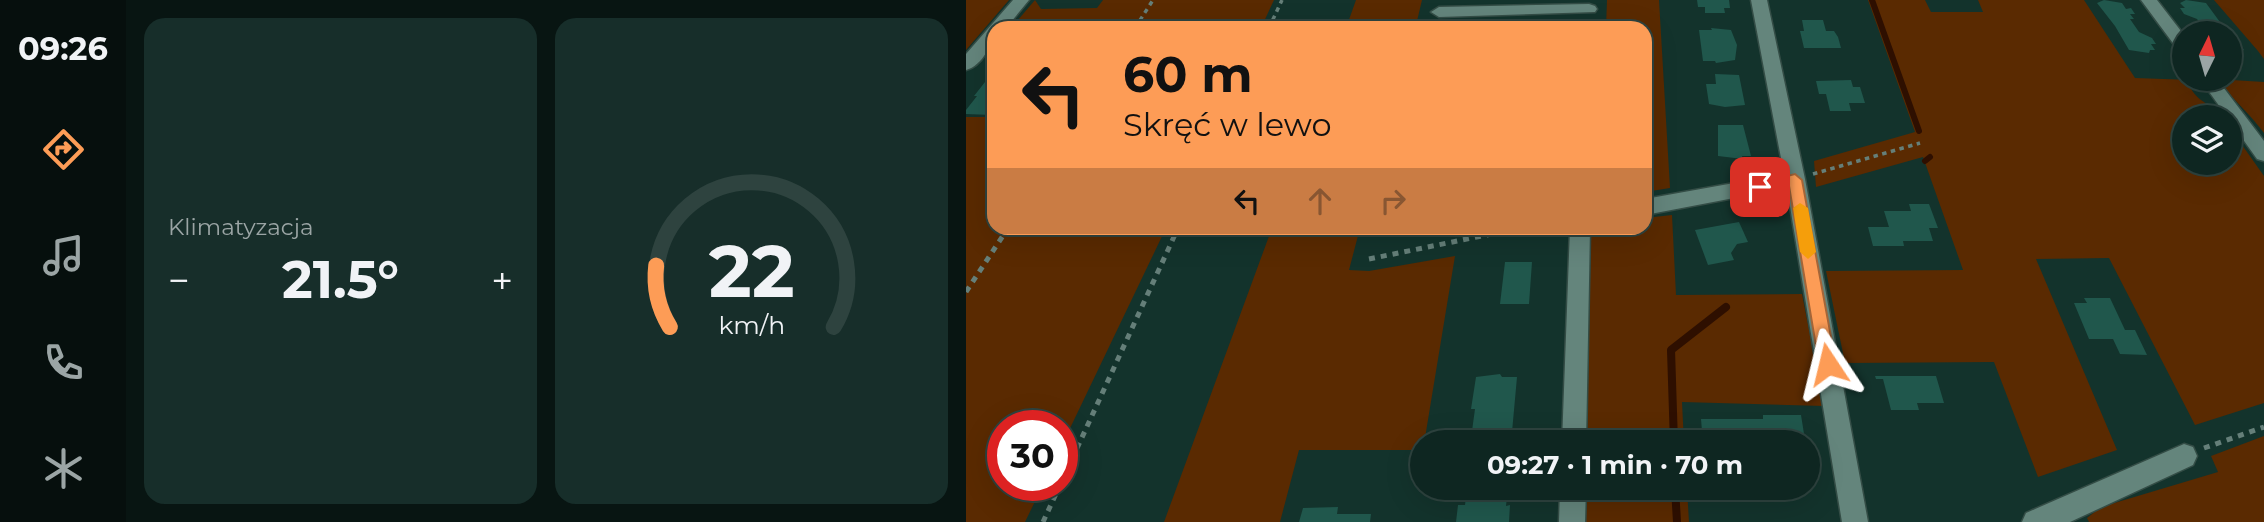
<!DOCTYPE html>
<html lang="pl">
<head>
<meta charset="utf-8">
<style>
	:root { --surface:#0e2621; --page:#172e2a; --text:#f1f3f6; --muted:#9ba5a5; --line:#2e433f; --accent:#fd9c56 }
	body { margin:0; font-family:Montserrat,sans-serif; background:var(--page); color:var(--text); height:100vh; display:flex; flex-direction:column; font-size:26px; white-space:nowrap }
	* { box-sizing:border-box; margin:0 }
	p { font-size:23px; color:var(--muted) }
	.icon { flex:none; width:38px; height:38px; fill:none; stroke:currentColor; stroke-width:2; stroke-linecap:round; stroke-linejoin:round }
	.map { position:relative; flex:1; overflow:hidden }
	.details { display:flex; flex-direction:column; gap:18px; padding:18px; background:#081512; width:840px }
	.details>* { flex:none }
	.hud { position:absolute; left:21px; top:21px; width:665px; height:214px; border-radius:21px; box-shadow:0 7px 28px #0002,0 0 0 2px var(--line); background:#fd9c56; color:#111; overflow:hidden }
	.needle { width:46px; rotate:5deg }
	.tools { position:absolute; left:1206px; top:21px; display:grid; gap:14px }
	.tools a { display:grid; place-items:center; width:70px; height:70px; border-radius:50%; background:var(--surface); box-shadow:0 7px 28px #0002,0 0 0 2px var(--line); font-size:35px }
	.speed { position:absolute; left:21px; top:410px; display:flex; gap:14px; font-size:35px; font-weight:700; text-align:center }
	.speed>* { display:grid; place-content:center; width:91px; height:91px; border-radius:50%; background:var(--surface); box-shadow:0 7px 28px #0002,0 0 0 2px var(--line); line-height:1 }
	.speed .limit { border:10px solid #d22; background:#fff; color:#111 }
	.pin { position:absolute; display:grid; place-items:center; width:60px; height:60px; color:#fff; margin:-30px; border-radius:14px; box-shadow:0 4px 10px #0006 }
	.me { position:absolute; width:77px; margin:-38px; rotate:350deg; stroke-linejoin:round; filter:drop-shadow(0 0 5px #0008) }
	.turn { display:flex; align-items:center; gap:24px; height:147px; padding:0 21px; font-size:32px }
	.turn .icon { width:91px; height:91px; stroke-width:2.5 }
	.turn b { display:block; font-size:49px; line-height:60px }
	.lanes { display:flex; align-items:center; height:66px; padding:0 21px; background:#0003; justify-content:center; gap:35px; direction:ltr }
	.lanes .off { opacity:.35 }
	.big { font-size:52px; font-weight:700; line-height:1.1 }
	.details .widget { flex:1; display:flex; flex-direction:column; justify-content:center; gap:10px; min-width:0; padding:0 24px; border-radius:21px; background:var(--page) }
	.details .dial { align-items:center; gap:0 }
	.dial svg { height:182px; overflow:visible; fill:none; stroke:var(--line); stroke-width:7; stroke-linecap:round; text-anchor:middle }
	.dial text { fill:var(--text); stroke:none }
	.heat { display:flex; justify-content:space-between; align-items:center; font-size:38px; direction:ltr }
	.details .tiles { flex:1; display:grid; gap:18px; grid-template-columns:repeat(2,1fr) }
	.trip { position:absolute; left:444px; top:430px; width:410px; height:70px; border-radius:35px; background:var(--surface); box-shadow:0 7px 28px #0002,0 0 0 2px var(--line); font-weight:700; line-height:70px; text-align:center }
	main { display:flex; flex:1; min-height:0 }
	.menu { display:flex; flex-direction:column; width:126px; justify-content:space-around; align-items:center; background:#060f0d; color:var(--muted) }
	.menu .icon { width:49px; height:49px }
	.menu .on { color:var(--accent) }
	.menu b { font-size:32px; color:var(--text) }
	.map>svg:first-child { display:block }
</style>
</head>
<body>
<main>
<nav class="menu">
<b>09:26</b>
<svg class="icon on" aria-label="directions" viewBox="0 0 24 24"><path d="M12 3l9 9-9 9-9-9zM9 14v-3h6M13 9l2 2-2 2"/></svg>
<svg class="icon" aria-label="music" viewBox="0 0 24 24"><path d="M9 18V5l10-2v13"/><circle cx="6" cy="18" r="3"/><circle cx="16" cy="16" r="3"/></svg>
<svg class="icon" aria-label="phone" viewBox="0 0 24 24"><path d="M5 4h4l2 5-3 2q2 4 5 5l2-3 5 2v4C11 20 4 13 5 4z"/></svg>
<svg class="icon" aria-label="climate" viewBox="0 0 24 24"><path d="M12 3v18M4 7l16 10M4 17L20 7"/></svg>
</nav>
<section class="details">
<div class="tiles">
<div class="widget"><p>Klimatyzacja</p>
<div class="heat"><a>−</a><b class="big">21.5°</b><a>+</a></div>
</div>
<div class="widget dial"><svg viewBox="0 0 100 80">
<path d="M14 69A42 42 0 1 1 86 69"/>
<path d="M14 69A42 42 0 0 1 8 42" stroke="#fd9c56"/>
<text x="50" y="56" font-size="32" font-weight="700">22</text>
<text x="50" y="72" font-size="11">km/h</text>
</svg></div>
</div>
</section>
<div class="map">
<svg width="1298" height="522" viewBox="0 0 1298 522">
	<rect width="100%" height="100%" fill="#13332c"/>
	<path fill="#5a2a01" d="M0,0H43L0,50Z
		M69,0L75,9L131,8L137,0H308L295,28H117L119,24H62L45,28Z
		M390,0H456L451,21L506,20L514,24L513,28H380Z
		M641,0H693L704,188L679,192V28H640Z
		M902,0H959L965,12H1017L1012,0H1118L1169,78L1226,80L1222,84C1234,106 1243,100 1256,117H1218V163H1264V128L1298,176V403L1229,425L1143,258L1070,259L1151,450L1072,477L1028,362L879,363L860,271L997,270L957,157L850,187L848,161L949,132Z
		M1248,0H1298V59L1292,51Z
		M590,19L601,28H528L529,20Z
		M1250,79L1298,82V133C1283,113 1266,98 1250,79Z
		M0,117H28V228H200L96,445V425H37V485H77L59,522H0Z
		M706,215L710,295L836,294L858,406L716,402L718,443H621L625,231L630,228H679V218Z
		M306,228H394L383,270L403,271L489,256L457,450H333L314,522H198Z
		M1298,436V522H1123L1121,518L1135,507L1252,472L1245,456Z
		M620,488H721L723,522H619Z"/>
	<g fill="none" stroke-linecap="round" stroke-linejoin="round">
		<path stroke="#2e0f00" stroke-width="6" d="M906,0L953,131
			M959,161L964,157"/>
		<path stroke="#2e0f00" stroke-width="8" d="M708,443L705,350L760,307
			M709,488L711,522"/>
	</g>
	<path fill="#20574c" d="M731,0H763L764,8H758L759,13H739V7H732Z
		M1138,0L1156,3L1160,9L1165,8L1169,14H1164L1168,19H1164L1173,32L1186,38L1190,44H1185L1189,50H1184L1183,53L1163,50L1149,26L1131,3Z
		M1220,0L1240,3L1262,33H1242L1231,19L1218,14L1214,8H1219L1214,3Z
		M836,20H857L860,31H868L872,37L875,48H838L834,31H838Z
		M745,28L765,30L771,45L769,60L750,63L749,61H737L733,30H746Z
		M1264,32L1278,50L1264,53Z
		M749,74L773,75L779,105L759,107L743,104L740,84H750Z
		M885,80L887,87H894L899,103H883L885,111H864L860,94H853L850,81Z
		M19,82L28,83V112L26,115L0,114V110L11,96H8Z
		M752,125H777L785,156H776L777,159L752,156Z
		M943,204H963L972,228H963L967,241H937L938,246H907L902,227H923L918,211H945Z
		M773,222L782,242L771,244L765,253L768,260L742,265L729,230Z
		M539,262H566L563,304H534Z
		M1118,298H1144L1159,330H1169L1181,355L1154,354L1147,339H1123L1108,303H1121Z
		M534,374L536,377H551L546,432L530,431L527,434L506,431L509,409H505L510,377Z
		M909,376H970L978,403H951L953,410H925L917,379H910Z
		M797,415H835L839,440L830,443H737L735,419H797Z
		M501,488H542L540,506L544,505L543,522H490L492,505H499Z
		M372,507L371,514H405L404,522H333L337,508Z"/>
	<g fill="none" stroke-linecap="round" stroke-linejoin="round">
		<defs>
			<path id="minor" d="M47,0H63L40,28H28C28,43 16,66 0,70V54Z
				M785,0H801L839,179L902,522H876L821,188L679,215V199L818,174Z
				M1175,0H1191L1218,35V51L1212,50Z
				M623,4L629,6L631,9L629,12L473,17L465,12L473,7Z
				M1234,79H1251L1298,141V161L1291,159Z
				M604,228H624L620,443H596Z
				M1218,444L1227,447L1231,456L1227,465L1104,522H1056L1060,513Z
				M594,488H620L619,522H593Z"/>
		</defs>
		<use href="#minor" stroke="#344d46" stroke-width="3"/>
		<path stroke="#657f79" stroke-width="3.5" stroke-dasharray="4.5 4.5" stroke-linecap="butt" d="M169,28L187,0
			M303,28L316,0
			M847,174L954,143"/>
		<path stroke="#657f79" stroke-width="5" stroke-dasharray="6 6" stroke-linecap="butt" d="M403,259L555,228
			M0,292L42,228
			M1238,448L1298,427
			M96,481L212,228
			M77,522L94,485"/>
		<use href="#minor" fill="#64857c" fill-rule="evenodd"/>
	</g>
	<path fill="#fd9c56" stroke="#a46538" stroke-width="2" d="M829,174L836,180L870,364L868,369L862,372L855,369L853,364L823,186L794,193L787,187L789,184Z"/>
	<path fill="#f59e0b" d="M834,203L842,208L850,252L842,259L834,252L827,208Z"/>
</svg>
<div class="tools">
<a><svg class="needle" viewBox="-14 -14 28 28"><path d="M0-13l5 13h-10z" fill="#e53935"/><path d="M0 13l5-13h-10z" fill="#9ba5a5"/></svg></a>
<a><svg class="icon" aria-label="layers" viewBox="0 0 24 24"><path d="M12 4l9 5-9 5-9-5zM3 14l9 5 9-5"/></svg></a>
</div>
<div class="speed"><div class="limit">30</div></div>
<div class="pin" style="left:794px;top:187px;background:#d93025"><svg class="icon" aria-label="arrive" viewBox="0 0 24 24"><path d="M6 21V4h12l-3 4 3 4H6"/></svg></div>
<svg class="me" style="left:862px;top:364px" viewBox="-20 -20 40 40"><path d="M0-17L14 15 0 8-14 15z" fill="#fd9c56" stroke="#fff" stroke-width="4"/></svg>
<div class="trip">09:27 · 1 min · 70 m</div>
<div class="hud">
<div class="turn"><svg class="icon" aria-label="left" viewBox="0 0 24 24"><path d="M17 20v-9H6M10 6l-5 5 5 5"/></svg><div><b>60 m</b>Skręć w lewo</div></div>
<div class="lanes"><svg class="icon" aria-label="left" viewBox="0 0 24 24"><path d="M17 20v-9H6M10 6l-5 5 5 5"/></svg><svg class="icon off" aria-label="ahead" viewBox="0 0 24 24"><path d="M12 20V5M6 11l6-6 6 6"/></svg><svg class="icon off" aria-label="right" viewBox="0 0 24 24"><path d="M7 20v-9h11M14 6l5 5-5 5"/></svg></div>
</div>
</div>
</main>
</body>
</html>
